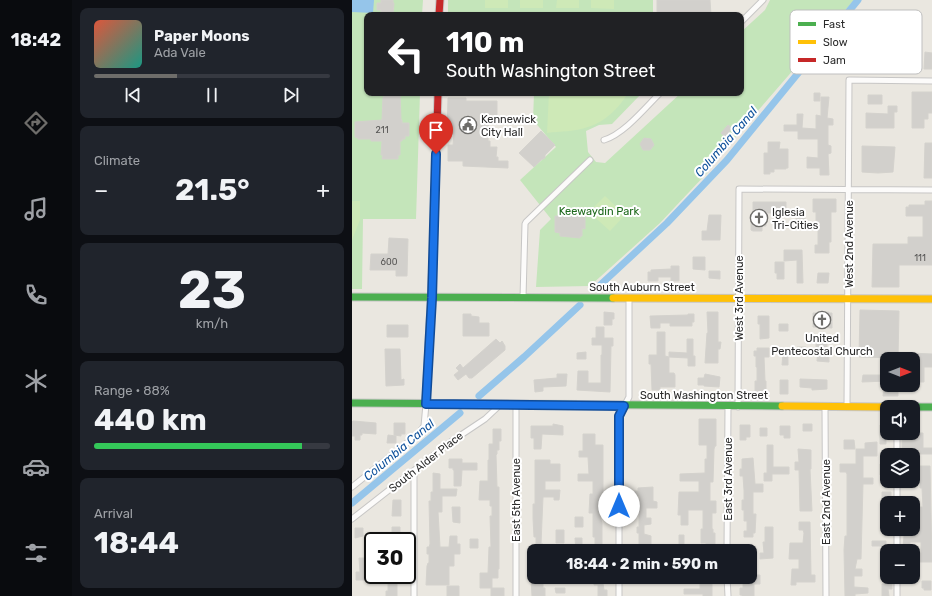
<!DOCTYPE html>
<html lang="en">
<head>
<meta charset="utf-8">
<style>
	:root { --surface:#171b24; --page:#20242c; --text:#f1f3f6; --muted:#9ea1a6; --line:#363941; --accent:#6e6d6a }
	body { margin:0; font-family:Rubik,sans-serif; background:var(--page); color:var(--text); height:100vh; display:flex; flex-direction:column; font-size:15px; white-space:nowrap }
	* { box-sizing:border-box; margin:0 }
	p { font-size:13px; color:var(--muted) }
	.icon { flex:none; width:22px; height:22px; fill:none; stroke:currentColor; stroke-width:2; stroke-linecap:round; stroke-linejoin:round }
	.map { position:relative; flex:1; overflow:hidden }
	.side { display:flex; flex-direction:column; gap:8px; padding:8px; background:#0d0f14; width:280px }
	.side>* { flex:none }
	.guide { position:absolute; left:12px; top:12px; width:380px; height:84px; border-radius:8px; box-shadow:0 1px 3px #0004; background:#202124; color:#fff; overflow:hidden }
	.needle { width:26px; rotate:90deg }
	.controls { position:absolute; left:528px; top:352px; display:grid; gap:8px }
	.controls a { display:grid; place-items:center; width:40px; height:40px; border-radius:8px; background:var(--surface); box-shadow:0 1px 3px #0004; font-size:20px }
	.speed { position:absolute; left:12px; top:532px; display:flex; gap:8px; font-size:20px; font-weight:700; text-align:center }
	.speed>* { display:grid; place-content:center; width:52px; height:52px; border-radius:50%; background:var(--surface); box-shadow:0 1px 3px #0004; line-height:1 }
	.speed .limit { border:2px solid #111; border-radius:6px; background:#fff; color:#111 }
	.pin { position:absolute; display:grid; place-items:center; width:34px; height:34px; color:#fff; margin:-41px -17px; border-radius:50% 50% 50% 0; rotate:-45deg; box-shadow:0 0 4px #0007 }
	.pin .icon { rotate:45deg }
	.me { position:absolute; width:44px; margin:-22px; rotate:0deg; stroke-linejoin:round; filter:drop-shadow(0 0 3px #0008) }
	.turn { display:flex; align-items:center; gap:14px; height:84px; padding:0 16px; font-size:18px }
	.turn .icon { width:52px; height:52px; stroke-width:2.5 }
	.turn b { display:block; font-size:28px; line-height:34px }
	.big { font-size:30px; font-weight:700; line-height:1.1 }
	.side .card { flex:1; display:flex; flex-direction:column; justify-content:center; gap:6px; min-width:0; padding:0 14px; border-radius:8px; background:var(--page) }
	.side .dial { align-items:center; gap:0 }
	.dial b { font-size:52px; line-height:1 }
	.song { display:flex; align-items:center; gap:12px }
	.cover { width:48px; height:48px; border-radius:6px; background:linear-gradient(135deg,hsl(10 70% 55%),hsl(170 70% 35%)) }
	.played { height:4px; border-radius:2px; background:linear-gradient(90deg,var(--accent) 35%,var(--line) 35%) }
	.keys { display:flex; justify-content:space-around; direction:ltr }
	.heat { display:flex; justify-content:space-between; align-items:center; font-size:22px; direction:ltr }
	.charge { height:6px; border-radius:3px; background:linear-gradient(90deg,#34c759 88%,var(--line) 0) }
	.trip { position:absolute; left:175px; top:544px; width:230px; height:40px; border-radius:8px; background:var(--surface); box-shadow:0 1px 3px #0004; font-weight:700; line-height:40px; text-align:center }
	main { display:flex; flex:1; min-height:0 }
	.tabs { display:flex; flex-direction:column; width:72px; justify-content:space-around; align-items:center; background:#090b0e; color:var(--muted) }
	.tabs .icon { width:28px; height:28px }
	.tabs .active { color:var(--accent) }
	.tabs b { font-size:18px; color:var(--text) }
	.map>svg:first-child { display:block }
</style>
</head>
<body>
<main>
<nav class="tabs">
<b>18:42</b>
<svg class="icon active" aria-label="directions" viewBox="0 0 24 24"><path d="M12 3l9 9-9 9-9-9zM9 14v-3h6M13 9l2 2-2 2"/></svg>
<svg class="icon" aria-label="music" viewBox="0 0 24 24"><path d="M9 18V5l10-2v13"/><circle cx="6" cy="18" r="3"/><circle cx="16" cy="16" r="3"/></svg>
<svg class="icon" aria-label="phone" viewBox="0 0 24 24"><path d="M5 4h4l2 5-3 2q2 4 5 5l2-3 5 2v4C11 20 4 13 5 4z"/></svg>
<svg class="icon" aria-label="climate" viewBox="0 0 24 24"><path d="M12 3v18M4 7l16 10M4 17L20 7"/></svg>
<svg class="icon" aria-label="car" viewBox="0 0 24 24"><path d="M5 17H2v-5l4-1 3-4h7l3 4 3 1v5h-3M9 17h6M6 11h13"/><circle cx="7" cy="17" r="2"/><circle cx="17" cy="17" r="2"/></svg>
<svg class="icon" aria-label="filters" viewBox="0 0 24 24"><path d="M4 7h16M4 17h16"/><circle cx="9" cy="7" r="2"/><circle cx="15" cy="17" r="2"/></svg>
</nav>
<section class="side">
<div class="card">
<div class="song"><i class="cover"></i><div><b>Paper Moons</b><p>Ada Vale</p></div></div>
<div class="played"></div>
<div class="keys"><svg class="icon" aria-label="previous" viewBox="0 0 24 24"><path d="M18 5L8 12l10 7zM5 5v14"/></svg><svg class="icon" aria-label="pause" viewBox="0 0 24 24"><path d="M8 5v14M16 5v14"/></svg><svg class="icon" aria-label="next" viewBox="0 0 24 24"><path d="M6 5l10 7-10 7zM19 5v14"/></svg></div>
</div>
<div class="card"><p>Climate</p>
<div class="heat"><a>−</a><b class="big">21.5°</b><a>+</a></div>
</div>
<div class="card dial"><b>23</b><p>km/h</p></div>
<div class="card"><p>Range · 88%</p><b class="big">440 km</b><div class="charge"></div></div>
<div class="card"><p>Arrival</p><b class="big">18:44</b></div>
</section>
<div class="map">
<svg width="580" height="596" viewBox="0 0 580 596">
	<rect width="100%" height="100%" fill="#eae7e0"/>
	<path fill="#c4e5ba" d="M0,0H71L70,15H15V93H68L64,219H11L10,289H0Z
		M96,0H301V15H96Z
		M418,0H502L390,129L354,174L308,223L238,286L184,287L188,230L199,219L168,180L204,147L181,120L182,93H290L260,124L247,125L234,131L236,152L244,162L253,163L329,93H389V32L413,10Z"/>
	<path fill="#cee9b7" d="M133,0H156V8H133Z
		M168,0H191V8H168Z
		M205,0H227V8H204Z
		M239,0H262V9L239,8Z
		M197,93H276C267,108 253,122 236,127C223,132 208,131 195,133Z
		M253,196L273,215L258,231L237,212Z
		M0,201H8V220L0,240Z"/>
	<path fill="#95c5ea" d="M0,0H22L21,13L0,12Z"/>
	<g fill="none" stroke-linecap="round" stroke-linejoin="round">
		<path stroke="#95c5ea" stroke-width="7" d="M245,288L315,223L375,160L506,0
			M127,396L172,357L228,305
			M0,503L108,413"/>
	</g>
	<path fill="#d2d0cc" stroke="#d4d2cd" d="M29,0H41V3H42L41,14L29,15V10H25V3H29Z
		M305,0H358L359,15H305Z
		M573,52L580,53V69H572Z
		M560,92H580V113H576V119H572V128H560Z
		M32,93H48L49,120H50V123H57V136H53V139H50V141H48V155H46V159H30L31,155H29L30,141H19V139H6V138L3,137V122L30,120L31,97H32Z
		M462,93H468V101H462Z
		M516,95H530V104H516Z
		M469,97H477L475,118L481,119V125H476V145L479,146V153L476,154L477,175H468V168H455V157L466,158V139H446V131H432V125H445V114H451L450,128L464,129V115L469,116Z
		M96,98H114V101H145V115H137L136,141H138V147H145L144,157H146V161H156V168L111,166V161H96V145H101L102,134H95Z
		M536,106H545V112H542V128H514V113L536,114Z
		M376,125L380,128L373,137L369,133Z
		M189,131L203,145L193,155V158L189,160L182,167L167,153Z
		M292,138L299,139L302,145L298,150H291L288,144Z
		M416,142H428L427,149H436V168H434V169H422V172H418V174H412V153H416Z
		M573,143H580V178H572Z
		M510,146L543,147L541,172L526,173L510,172Z
		M461,199H484V212H479V242H477V253H463V245H466V227H464V212H461Z
		M573,201H580V265H547V287H520L521,244H556V237H571V216H554V207H557V205H573Z
		M401,202H434V210H429V213H414V226H410V231H401L399,230V223H401Z
		M222,210L236,211V217L233,216V229L230,228V236H228V238L208,236V233L203,232V216H209V212L219,213V211Z
		M357,215H369L368,240H350V231H355Z
		M444,218H453V225H444Z
		M37,238L56,239L55,276H44V270H18L19,254H36Z
		M432,250H450L451,283H445V260L432,261Z
		M341,257H353V270L341,269Z
		M423,262H432V279H425V273H423Z
		M319,266H327V281H319V277H306V281H296V272H299V270L319,269Z
		M357,271H368V279L357,278Z
		M466,273H477L476,283H465Z
		M508,310L547,311L546,358L507,357Z
		M252,312L262,313V319H260V325H252Z
		M355,312H366V342H369L368,349H366V363H353L355,333H356Z
		M465,312H477V313H480V328L461,327V313H465Z
		M111,314H119V316L127,317V323H137V336H111Z
		M336,314H342V322H340V326H318V323H308V328H299L298,316H299L336,315Z
		M406,316H417V338L408,339V324H406Z
		M427,324H436V331H427Z
		M35,325H56V337H35Z
		M244,327H252V338H261V346H259L258,392L225,390L226,371H236V383H249V355H250V345H240V338H244Z
		M305,332H313V356L317,357V352L335,353V339H341V356H343V366H336V358L317,357V373H322L323,375V387H308V390H300L299,364H297V355H305Z
		M144,339L148,343L150,341L153,346V350L120,378H117L114,374L106,380L102,375L107,371L104,368L108,364L111,368Z
		M466,341H475V354H477V362L465,361L466,347H464V342Z
		M445,347H454V353H446Z
		M405,348H417V357H412L413,381H414V391H403V381H405V367H404V356H402V351H405Z
		M33,349H48L49,380L52,379V385L34,386Z
		M234,352V359H225V353Z
		M431,353H436V365H430Z
		M558,353L580,354V367H572V382H561V359H558Z
		M205,374H215L214,386L191,387V391L183,392L182,380L205,378Z
		M353,374L368,377L367,387L352,386V385H346V378H352Z
		M511,375H535V381L510,382Z
		M448,379L475,380V389L460,390V388L448,387Z
		M428,380H436V394H428Z
		M532,385H546V396H531Z
		M347,419H364V446H363L362,449L361,482H358V501H364V513H360V529H361V533H363V551H354V543H349V529H351V510H336V525H329V515H326L327,492H347V481H328V474L353,473V459H355V445H347Z
		M1,421L24,423V434L10,433V435H8V440H3V436H0V422Z
		M42,423H53V434H49V436L42,435Z
		M201,424L211,426V435L190,434L189,449H182V438H179V426H201Z
		M451,424H460V431H451Z
		M388,425H398V437H394V440H388Z
		M528,425H534V444H528Z
		M428,426H438V438H432V435H428Z
		M408,428H415V436H408Z
		M141,429H149V441H147V450H145V454L144,455L145,487H147V569H146V578H140V588H152V596H139V588H128V573H136L137,547H139L138,516H140V506H138V500H127L128,481H136V460H137V444H141Z
		M550,433H571V448H580V454H550Z
		M231,434H243V445H251V493H250V508H249V520L250,523V551H243V537H241V513H237L238,494H241V481H226V474H237L236,457H227V451H231Z
		M36,435L44,436V443H35Z
		M492,440H502L503,449H492Z
		M525,442V456H511V478H521V484H511L509,559H505L503,569H510V576H502V587L516,588V593L503,594V596H493L492,550L493,536H495V474L494,472H488V464H504V449H513V443Z
		M415,445H421V467H437V474H420V481H412V473H415Z
		M446,449L459,450V469H458L460,511H448L447,470H443V462H447Z
		M401,458L403,484H411V492H401V514H404L403,533H401V537H392V531H395V521H392V510H390V500H392V490L391,476H388V469H390V459Z
		M97,459H110V463H125V470H110L109,486H102V470H101V468H97Z
		M183,460H198V464H208V481H193V490H208L207,500H202V497H191L189,544H191V549H184V537H182L181,518V504H183Z
		M528,464H535V475H528Z
		M568,466H578L580,562H566V553H569V542H558V547H551L552,536H563V507H571L570,488H568Z
		M81,473L88,474V489H105L104,496H90V512H86L88,547H97L98,536H105V544H108V554H102V566H97V585H74L75,566L76,563H77V554H75V547H77L78,544L77,501H79V492H81Z
		M301,487V501L305,502V508H294V518H299V524L292,525V534L299,536V547H287V533H285V527H287V496H282V491H286V488Z
		M530,492H539V499H530Z
		M41,500H49V516H40Z
		M100,507H108V523L101,522Z
		M223,517H231V527H223Z
		M447,522H458L459,575H463V582H444V585H439L440,569H447V559H437L438,543H451L452,533L451,530H447Z
		M40,527H48V541H40Z
		M413,527H421V558L408,559V553H412L411,542H413Z
		M3,528H11V536L3,538Z
		M204,530H212V543H204Z
		M327,535H332V550H327Z
		M223,538H230V546H232V551H224Z
		M118,539H126V548H118Z
		M520,541H534V546H520Z
		M7,558H12L13,572L21,573V580H4V572H8Z
		M398,561H404V575H408V584H402V596H390V595H388V588H391V577H398Z
		M561,566H567V576H561Z
		M34,575H45V596H34V591H36V581H34Z
		M183,577H189V579H191V588H193V596H180L179,579H183Z
		M242,577H250L252,590H255V596H246V585H242Z
		M287,577H299V582H287Z
		M350,577H362L361,583H360V596H351V594H332V589H348V578Z
		M570,581H579V590H572V588H570Z
		M540,583V589H536L537,596H530V584Z
		M95,586H107V596H95Z
		M203,588H213V593H204Z"/>
	<g fill="none" stroke-linecap="round" stroke-linejoin="round">
		<defs>
			<path id="street" d="M389,22L411,0
				M252,140C272,134 293,108 308,93
				M171,298L173,224L174,222L238,160
				M386,407L387,189L580,190
				M473,407L474,596
				M495,407L497,80L580,81
				M545,455V433
				M545,481V503
				M0,487L66,434L72,426L74,404
				M0,519L97,443L133,419L148,405
				M545,529V551
				M267,551V416L277,397V298
				M375,551L376,407
				M375,577L376,596
				M545,577V596
				M62,596V471
				M164,596V405
				M267,596V577"/>
			<path id="fast" d="M0,297L261,298
				M0,403L430,406
				M561,407H580"/>
			<path id="slow" d="M261,298L580,299
				M74,404L81,263
				M430,406L535,407"/>
			<path id="jam" d="M87,15L88,0
				M81,263L86,93"/>
		</defs>
		<use href="#street" stroke="#c7c6c5" stroke-width="7"/>
		<use href="#fast" stroke="#c7c6c5" stroke-width="9"/>
		<use href="#slow" stroke="#c7c6c5" stroke-width="9"/>
		<use href="#jam" stroke="#c7c6c5" stroke-width="9"/>
		<use href="#street" stroke="#fcfbfa" stroke-width="5"/>
		<use href="#fast" stroke="#4caf50" stroke-width="7"/>
		<use href="#slow" stroke="#ffc107" stroke-width="7"/>
		<use href="#jam" stroke="#c62828" stroke-width="7"/>
	</g>
	<g fill="none" stroke-linecap="round" stroke-linejoin="round">
		<defs>
			<path id="route" d="M84,154L80,298L74,404L272,406L267,416V506"/>
		</defs>
		<use href="#route" stroke="#114b97" stroke-width="10"/>
		<use href="#route" stroke="#1a73e8" stroke-width="7"/>
	</g>
	<defs>
		<symbol id="civic-ring" viewBox="-11 -11 22 22"><circle r="9.5" fill="#fff" stroke="#6e6d6a" stroke-width="1.5"/><path d="M-.6-6.5H3V-4.5H.6V-3L4-1V1h2V6H-6V1h2V-1L-.6-3ZM-1.2 2.5V6h2.4V2.5Z" fill="#6e6d6a"/></symbol>
		<symbol id="church-ring" viewBox="-11 -11 22 22"><circle r="9.5" fill="#fff" stroke="#6e6d6a" stroke-width="1.5"/><path d="M-1.2-6h2.4v3.5h3.3v2.4h-3.3V6h-2.4V-.1h-3.3v-2.4h3.3Z" fill="#6e6d6a"/></symbol>
	</defs>
	<g fill-rule="evenodd">
		<use href="#civic-ring" x="106" y="115" width="20" height="20"/>
		<use href="#church-ring" x="397" y="208" width="20" height="20"/>
		<use href="#church-ring" x="460" y="310" width="20" height="20"/>
	</g>
	<g text-anchor="middle" dominant-baseline="central" stroke-width="4" stroke-linejoin="round" paint-order="stroke">
		<g font-size="9" fill="#565554">
			<text x="30" y="130">211</text>
			<text x="568" y="258">111</text>
			<text x="37" y="262">600</text>
		</g>
		<g font-size="11" fill="#2b2b2b" stroke="#fff" text-anchor="start">
			<text x="129" y="119">Kennewick<tspan x="129" dy="13">City Hall</tspan></text>
			<text x="420" y="212">Iglesia<tspan x="420" dy="13">Tri-Cities</tspan></text>
			<text x="470" y="338" text-anchor="middle">United<tspan x="470" dy="13">Pentecostal Church</tspan></text>
		</g>
		<g font-size="11" fill="#1d681b" stroke="#fff">
			<text x="247" y="211">Keewaydin Park</text>
		</g>
		<g font-size="11" fill="#2b2b2b" stroke="#fff">
			<text transform="translate(497 244) rotate(-90)">West 2nd Avenue</text>
			<text x="290" y="287">South Auburn Street</text>
			<text transform="translate(387 298) rotate(-90)">West 3rd Avenue</text>
			<text x="352" y="395">South Washington Street</text>
			<text transform="translate(74 462) rotate(-38)">South Alder Place</text>
			<text transform="translate(376 479) rotate(-90)">East 3rd Avenue</text>
			<text transform="translate(164 500) rotate(-90)">East 5th Avenue</text>
			<text transform="translate(474 502) rotate(-90)">East 2nd Avenue</text>
		</g>
		<g font-size="12" font-style="italic" fill="#0e519b" stroke="#fff">
			<text transform="translate(374 142) rotate(-49)">Columbia Canal</text>
			<text transform="translate(47 450) rotate(-40)">Columbia Canal</text>
		</g>
	</g>
	<rect x="438" y="10" width="132" height="64" rx="6" fill="#fff" stroke="#bfbfbf" stroke-width="1"/>
	<rect x="446" y="22" width="18" height="4" fill="#4caf50"/>
	<rect x="446" y="40" width="18" height="4" fill="#ffc107"/>
	<rect x="446" y="58" width="18" height="4" fill="#c62828"/>
	<g font-size="11" fill="#2b2b2b">
		<text x="471" y="28">Fast</text>
		<text x="471" y="46">Slow</text>
		<text x="471" y="64">Jam</text>
	</g>
</svg>
<div class="controls">
<a><svg class="needle" viewBox="-14 -14 28 28"><path d="M0-13l5 13h-10z" fill="#e53935"/><path d="M0 13l5-13h-10z" fill="#9ea1a6"/></svg></a>
<a><svg class="icon" aria-label="sound" viewBox="0 0 24 24"><path d="M4 9h4l5-4v14l-5-4H4zM17 9q2 3 0 6"/></svg></a>
<a><svg class="icon" aria-label="layers" viewBox="0 0 24 24"><path d="M12 4l9 5-9 5-9-5zM3 14l9 5 9-5"/></svg></a>
<a>+</a>
<a>−</a>
</div>
<div class="speed"><div class="limit">30</div></div>
<div class="pin" style="left:84px;top:154px;background:#d93025"><svg class="icon" aria-label="arrive" viewBox="0 0 24 24"><path d="M6 21V4h12l-3 4 3 4H6"/></svg></div>
<svg class="me" style="left:267px;top:506px" viewBox="-20 -20 40 40"><circle r="19" fill="#fff"/><path d="M0-13L10 11 0 6-10 11z" fill="#1a73e8"/></svg>
<div class="trip">18:44 · 2 min · 590 m</div>
<div class="guide">
<div class="turn"><svg class="icon" aria-label="left" viewBox="0 0 24 24"><path d="M17 20v-9H6M10 6l-5 5 5 5"/></svg><div><b>110 m</b>South Washington Street</div></div>
</div>
</div>
</main>
</body>
</html>
